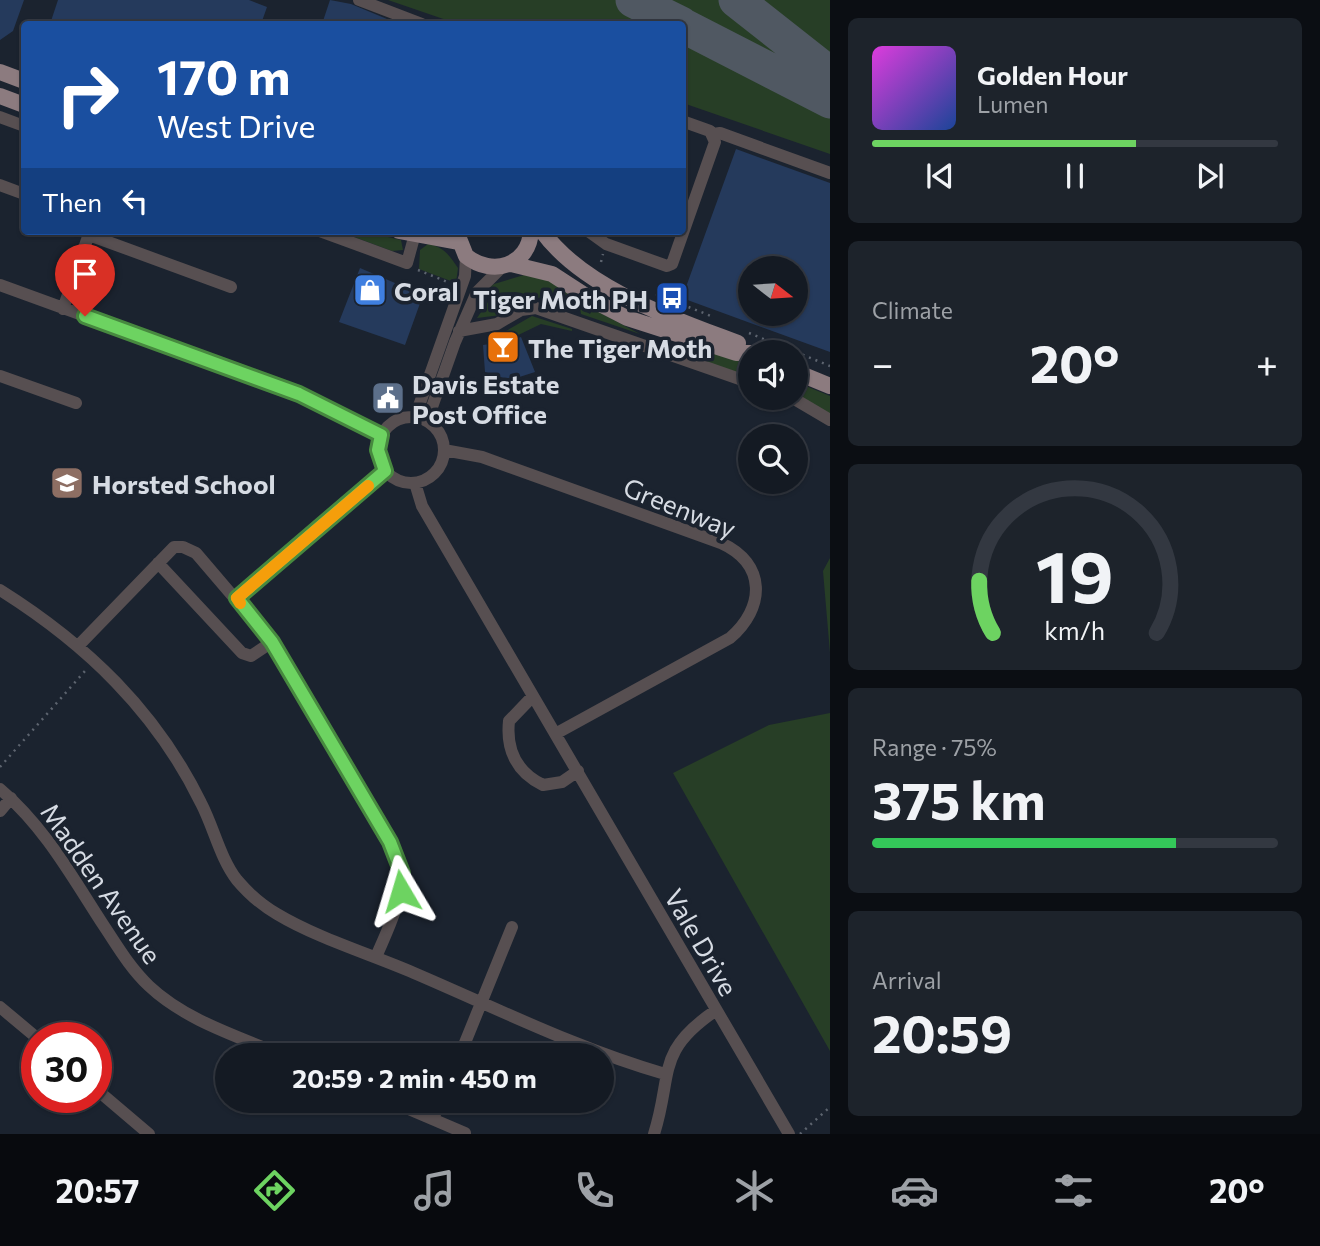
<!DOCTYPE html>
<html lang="en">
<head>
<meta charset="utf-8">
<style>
	:root { --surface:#141a23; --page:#1d232b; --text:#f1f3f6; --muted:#9da1a6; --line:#333841; --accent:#6dd361 }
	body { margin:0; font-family:Commissioner,sans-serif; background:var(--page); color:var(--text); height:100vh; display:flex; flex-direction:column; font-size:26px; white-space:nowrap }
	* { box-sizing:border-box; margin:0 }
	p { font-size:23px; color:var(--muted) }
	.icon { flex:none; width:38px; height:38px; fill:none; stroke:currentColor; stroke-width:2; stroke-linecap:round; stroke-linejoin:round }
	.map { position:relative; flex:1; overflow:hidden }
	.side { display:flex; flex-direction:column; gap:18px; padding:18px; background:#0b0e13; width:490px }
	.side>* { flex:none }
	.hud { position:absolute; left:21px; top:21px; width:665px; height:214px; border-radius:7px; box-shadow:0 2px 5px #0004,0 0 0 2px var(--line); background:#1a4fa0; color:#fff; overflow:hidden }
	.needle { width:46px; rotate:107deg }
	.fabs { position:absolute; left:738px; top:256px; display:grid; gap:14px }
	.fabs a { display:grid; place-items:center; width:70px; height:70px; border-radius:50%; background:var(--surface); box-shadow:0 2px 5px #0004,0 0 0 2px var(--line); font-size:35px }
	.speed { position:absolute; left:21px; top:1022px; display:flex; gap:14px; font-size:35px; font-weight:700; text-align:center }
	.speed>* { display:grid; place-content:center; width:91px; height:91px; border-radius:50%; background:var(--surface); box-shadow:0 2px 5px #0004,0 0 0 2px var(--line); line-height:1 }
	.speed .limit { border:10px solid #d22; background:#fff; color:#111 }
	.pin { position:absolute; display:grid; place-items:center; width:60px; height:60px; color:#fff; margin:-72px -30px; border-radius:50% 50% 50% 0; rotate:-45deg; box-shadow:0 0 7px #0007 }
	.pin .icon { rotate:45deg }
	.me { position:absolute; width:77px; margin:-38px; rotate:353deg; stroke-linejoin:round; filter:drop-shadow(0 0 5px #0008) }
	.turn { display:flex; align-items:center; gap:24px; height:147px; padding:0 21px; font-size:32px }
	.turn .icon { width:91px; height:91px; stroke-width:2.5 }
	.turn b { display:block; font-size:49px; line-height:60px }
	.then { display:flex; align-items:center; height:66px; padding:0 21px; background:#0003; gap:14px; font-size:26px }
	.big { font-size:52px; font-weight:700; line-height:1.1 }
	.side .tile { flex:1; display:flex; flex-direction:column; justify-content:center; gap:10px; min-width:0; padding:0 24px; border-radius:10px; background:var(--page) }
	.side .dial { align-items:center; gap:0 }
	.dial svg { height:182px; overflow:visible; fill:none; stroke:var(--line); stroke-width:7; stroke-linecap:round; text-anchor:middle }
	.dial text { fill:var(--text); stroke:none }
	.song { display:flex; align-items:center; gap:21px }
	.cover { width:84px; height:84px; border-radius:10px; background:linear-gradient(135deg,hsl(300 70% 55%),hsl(220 70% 35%)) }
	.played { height:7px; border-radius:4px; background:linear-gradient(90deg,var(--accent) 65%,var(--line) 65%) }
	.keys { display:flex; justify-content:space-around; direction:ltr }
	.heat { display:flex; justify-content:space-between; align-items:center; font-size:38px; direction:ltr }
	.charge { height:10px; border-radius:5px; background:linear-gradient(90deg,#34c759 75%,var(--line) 0) }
	.trip { position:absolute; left:215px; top:1043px; width:399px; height:70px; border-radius:35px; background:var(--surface); box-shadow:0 2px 5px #0004,0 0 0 2px var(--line); font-weight:700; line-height:70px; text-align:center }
	.dock { display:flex; height:112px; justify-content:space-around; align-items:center; background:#080a0e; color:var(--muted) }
	.dock .icon { width:49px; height:49px }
	.dock .on { color:var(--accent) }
	.dock b { font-size:32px; color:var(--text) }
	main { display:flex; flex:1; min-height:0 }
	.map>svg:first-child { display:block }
</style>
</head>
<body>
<main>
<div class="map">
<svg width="830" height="1134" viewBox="0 0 830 1134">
	<rect width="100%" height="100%" fill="#1b232f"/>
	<path fill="#273e26" d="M388,0H830V154L683,103L682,24H458Z
		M338,231H362L401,240L403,250L392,251Z
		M428,244C444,247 449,255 458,268L456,283L419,269L420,250Z
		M524,275L548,280L577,299L548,300L515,292L482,294L494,284Z
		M515,297L552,308L525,302L501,315L477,318L488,302Z
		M580,308L590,314L593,309L640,334L581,314Z
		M532,316L572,329V331L541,324L510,339L506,331Z
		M682,343L751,364V378L681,353Z
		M796,382L830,396V416L796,395Z
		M830,558V653L823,571Z
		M830,713V1051L673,773L769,725Z"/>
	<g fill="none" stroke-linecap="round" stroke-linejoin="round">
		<path stroke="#505862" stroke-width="35" d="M633,0L681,24
			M736,0L830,74
			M682,25L830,101"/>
	</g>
	<path fill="#253a5c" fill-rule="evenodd" d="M0,0H24L13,31L0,40Z
		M58,0H249L267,7L261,24H50Z
		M330,0L351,4L399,24H322Z
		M736,149L830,183V352L682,298ZM751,268H796V313H751Z
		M360,268L423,295L405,345L339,322Z
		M521,337L535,372L510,380L485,372L483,345L510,341Z"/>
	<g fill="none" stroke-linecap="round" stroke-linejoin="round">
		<path stroke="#5d646f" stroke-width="2.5" stroke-dasharray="2 5" stroke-linecap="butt" d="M601,262L603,254
			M418,270L450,283
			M656,294L711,316
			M489,297L524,296
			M749,333L795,352
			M796,352L830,366
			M0,767L85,671
			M800,1134L830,1107"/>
		<path stroke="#574f51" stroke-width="12" d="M359,0L422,24
			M0,117L24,126
			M713,134L720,133L830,173
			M0,185L24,194
			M320,231L407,263L415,234
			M588,231L606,244L667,266L672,264L715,142L710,131L682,121
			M89,235L231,287
			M0,285L283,388L381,435
			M63,309L90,231
			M459,331L497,324L521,310L536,308L751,383
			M0,376L76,403
			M791,397L830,420
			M378 450a33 33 0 1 1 66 0a33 33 0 1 1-66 0Z
			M415,417L465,276L466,256
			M436,428L432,407L455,342L477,292L502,267
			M444,450L482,457L721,543C767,564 765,608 730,638L557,733
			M415,483L422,506L789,1134
			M158,563L242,653L251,656L272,642
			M0,590C86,644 156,711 201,803C214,828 220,858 237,880C248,893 263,906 277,914C317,938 370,954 414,973C496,1008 578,1049 665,1074
			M237,599L385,471
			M79,645L174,547H183L196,553L272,642L398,859C408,892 389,926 376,957
			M533,696L509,721C506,749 516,772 543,785L562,782L578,771
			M0,789C45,827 72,877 104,926C118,947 130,968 149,986C185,1020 237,1036 282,1055
			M0,811L11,798
			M0,1007L37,1038
			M460,1055L512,927
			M96,1089L149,1134
			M390,1101L465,1133
			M433,1119L440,1101
			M654,1134C673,1074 655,1052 715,1011"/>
		<path stroke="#8c7b7f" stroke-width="16" d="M0,72L24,81
			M0,96L24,105
			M399,231L458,242
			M456,231L466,256C492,277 529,266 531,231
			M542,231C584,289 674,319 738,343
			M511,264L552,274L592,300L627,318L736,353H751
			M796,372L830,386"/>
	</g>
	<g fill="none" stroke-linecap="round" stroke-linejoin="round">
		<defs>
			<path id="route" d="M85,316L299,394L381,435L378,450L385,471L237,598L272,642L390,842L402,873L401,891"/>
		</defs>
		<use href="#route" stroke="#47893f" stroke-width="18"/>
		<use href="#route" stroke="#6dd361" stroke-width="12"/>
		<path stroke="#f59e0b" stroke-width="12" d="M240,603L237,598L368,486"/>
	</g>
	<defs>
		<symbol id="shop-square" viewBox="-11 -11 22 22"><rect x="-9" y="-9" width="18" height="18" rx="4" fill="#3f7fe0" stroke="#1b232f"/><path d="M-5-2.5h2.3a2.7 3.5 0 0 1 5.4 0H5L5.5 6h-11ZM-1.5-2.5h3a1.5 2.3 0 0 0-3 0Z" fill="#fff"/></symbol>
		<symbol id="bus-square" viewBox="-11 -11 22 22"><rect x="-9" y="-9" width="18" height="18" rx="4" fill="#1a4fb4" stroke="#1b232f"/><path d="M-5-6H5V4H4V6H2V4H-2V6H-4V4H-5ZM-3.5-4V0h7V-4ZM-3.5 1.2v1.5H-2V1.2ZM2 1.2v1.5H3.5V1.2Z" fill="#fff"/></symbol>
		<symbol id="bar-square" viewBox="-11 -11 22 22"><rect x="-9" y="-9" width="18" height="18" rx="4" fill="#e8710a" stroke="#1b232f"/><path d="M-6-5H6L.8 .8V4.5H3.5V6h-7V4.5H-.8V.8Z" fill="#fff"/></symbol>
		<symbol id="civic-square" viewBox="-11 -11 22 22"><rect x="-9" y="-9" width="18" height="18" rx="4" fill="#5c6f8a" stroke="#1b232f"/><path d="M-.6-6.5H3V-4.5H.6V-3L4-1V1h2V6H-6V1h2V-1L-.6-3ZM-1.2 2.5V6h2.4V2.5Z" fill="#fff"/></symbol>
		<symbol id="school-square" viewBox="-11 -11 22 22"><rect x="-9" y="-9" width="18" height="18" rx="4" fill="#8d6e63" stroke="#1b232f"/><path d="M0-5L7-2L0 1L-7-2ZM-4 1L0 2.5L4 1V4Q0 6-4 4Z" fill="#fff"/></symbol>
	</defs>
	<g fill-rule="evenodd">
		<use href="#shop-square" x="351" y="271" width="38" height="38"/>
		<use href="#bus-square" x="653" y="279" width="38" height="38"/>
		<use href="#bar-square" x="484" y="328" width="38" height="38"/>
		<use href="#civic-square" x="369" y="379" width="38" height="38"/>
		<use href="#school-square" x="48" y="464" width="38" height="38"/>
	</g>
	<g text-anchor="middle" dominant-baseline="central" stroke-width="7" stroke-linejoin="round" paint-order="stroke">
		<g font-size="26" font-weight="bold" fill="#d6dbe3" stroke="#1b232f" text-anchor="start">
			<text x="394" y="290">Coral</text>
			<text x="648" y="298" text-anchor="end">Tiger Moth PH</text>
			<text x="528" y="347">The Tiger Moth</text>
			<text x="412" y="383">Davis Estate<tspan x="412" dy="30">Post Office</tspan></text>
			<text x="92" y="483">Horsted School</text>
		</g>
		<g font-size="26" fill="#d6dbe3" stroke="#1b232f">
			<text transform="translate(680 507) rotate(22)">Greenway</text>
			<text transform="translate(102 883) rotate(55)">Madden Avenue</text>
			<text transform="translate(702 942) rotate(60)">Vale Drive</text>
		</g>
	</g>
</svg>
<div class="fabs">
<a><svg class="needle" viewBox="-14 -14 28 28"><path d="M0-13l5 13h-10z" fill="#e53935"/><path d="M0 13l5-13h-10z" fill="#9da1a6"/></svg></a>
<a><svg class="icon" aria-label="sound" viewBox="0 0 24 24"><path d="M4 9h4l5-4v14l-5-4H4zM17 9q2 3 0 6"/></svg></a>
<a><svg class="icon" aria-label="search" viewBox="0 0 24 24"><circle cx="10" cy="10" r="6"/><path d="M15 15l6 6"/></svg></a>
</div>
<div class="speed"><div class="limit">30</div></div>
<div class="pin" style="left:85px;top:316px;background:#d93025"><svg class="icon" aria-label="arrive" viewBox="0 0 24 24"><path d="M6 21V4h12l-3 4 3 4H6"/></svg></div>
<svg class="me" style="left:401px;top:891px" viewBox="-20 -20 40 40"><path d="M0-17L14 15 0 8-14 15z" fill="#6dd361" stroke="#fff" stroke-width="4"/></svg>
<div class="trip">20:59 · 2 min · 450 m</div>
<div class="hud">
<div class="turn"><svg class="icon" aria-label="right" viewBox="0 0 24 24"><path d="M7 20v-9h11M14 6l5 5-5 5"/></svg><div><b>170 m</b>West Drive</div></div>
<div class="then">Then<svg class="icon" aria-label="left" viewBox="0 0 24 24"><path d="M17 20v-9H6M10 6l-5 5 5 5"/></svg></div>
</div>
</div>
<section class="side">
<div class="tile">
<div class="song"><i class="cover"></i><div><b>Golden Hour</b><p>Lumen</p></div></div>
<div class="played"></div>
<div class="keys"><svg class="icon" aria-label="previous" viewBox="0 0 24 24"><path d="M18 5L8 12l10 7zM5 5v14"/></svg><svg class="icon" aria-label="pause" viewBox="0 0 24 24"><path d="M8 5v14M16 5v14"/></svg><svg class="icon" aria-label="next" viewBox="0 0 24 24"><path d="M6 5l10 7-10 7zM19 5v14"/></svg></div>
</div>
<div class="tile"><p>Climate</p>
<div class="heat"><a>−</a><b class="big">20°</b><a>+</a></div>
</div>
<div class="tile dial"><svg viewBox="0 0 100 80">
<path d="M14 69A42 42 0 1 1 86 69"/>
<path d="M14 69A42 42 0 0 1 8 46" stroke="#6dd361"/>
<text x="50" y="56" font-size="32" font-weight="700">19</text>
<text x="50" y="72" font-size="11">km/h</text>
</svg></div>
<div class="tile"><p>Range · 75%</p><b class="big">375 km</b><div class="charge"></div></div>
<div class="tile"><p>Arrival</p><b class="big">20:59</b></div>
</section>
</main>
<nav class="dock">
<b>20:57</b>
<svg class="icon on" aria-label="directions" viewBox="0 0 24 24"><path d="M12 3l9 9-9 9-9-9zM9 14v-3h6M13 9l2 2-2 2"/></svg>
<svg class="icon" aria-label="music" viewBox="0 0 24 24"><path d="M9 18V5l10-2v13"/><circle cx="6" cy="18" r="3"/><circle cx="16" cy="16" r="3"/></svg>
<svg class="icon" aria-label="phone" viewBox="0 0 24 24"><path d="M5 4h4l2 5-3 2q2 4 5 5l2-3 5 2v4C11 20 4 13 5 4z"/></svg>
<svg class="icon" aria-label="climate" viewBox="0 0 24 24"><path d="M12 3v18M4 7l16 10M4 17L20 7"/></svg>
<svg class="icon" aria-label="car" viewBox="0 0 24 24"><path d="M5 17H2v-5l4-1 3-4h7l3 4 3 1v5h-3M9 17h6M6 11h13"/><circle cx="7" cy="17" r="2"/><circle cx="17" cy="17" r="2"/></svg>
<svg class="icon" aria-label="filters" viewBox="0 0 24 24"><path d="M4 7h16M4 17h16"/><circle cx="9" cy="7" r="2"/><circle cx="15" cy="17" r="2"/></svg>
<b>20°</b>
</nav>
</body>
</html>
